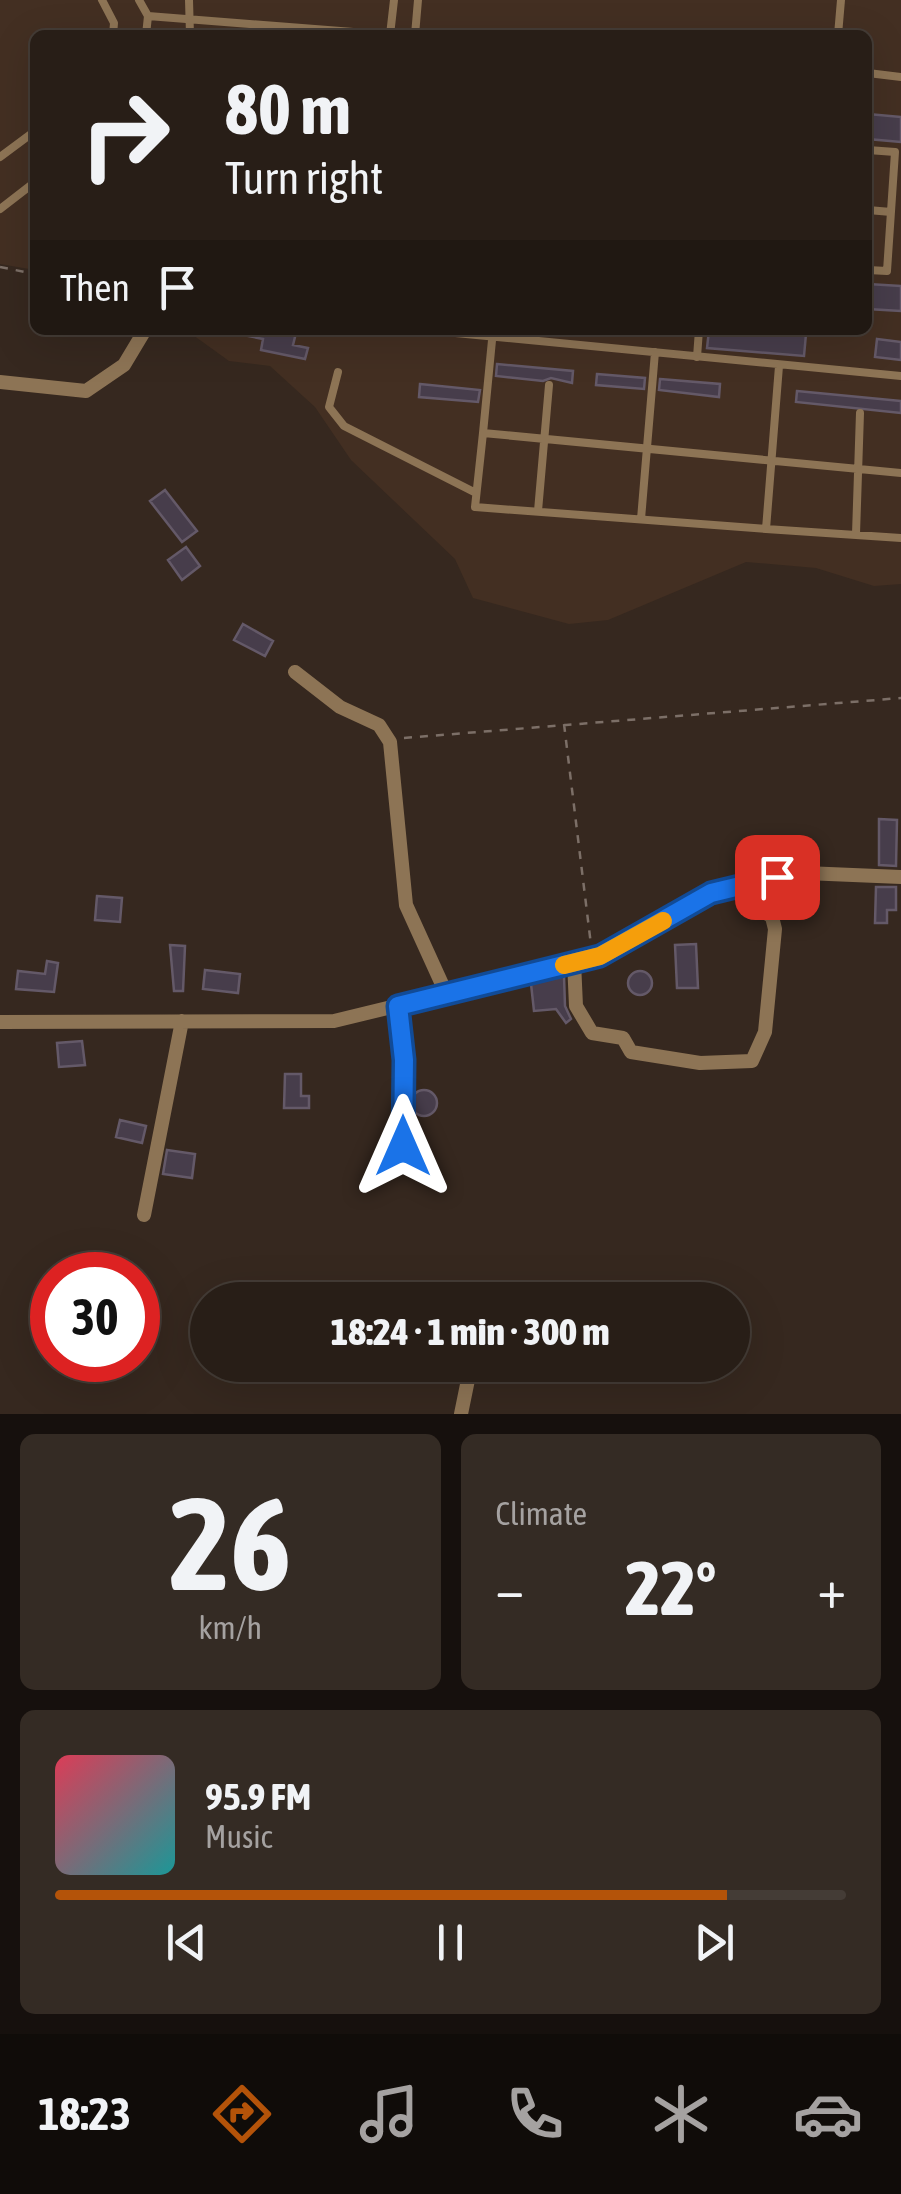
<!DOCTYPE html>
<html lang="en">
<head>
<meta charset="utf-8">
<style>
	:root { --surface:#281e17; --page:#342b24; --text:#f1f3f6; --muted:#a5a2a1; --line:#443c36; --accent:#b45309 }
	body { margin:0; font-family:"Asap Condensed",sans-serif; background:var(--page); color:var(--text); height:100vh; display:flex; flex-direction:column; font-size:38px; white-space:nowrap }
	* { box-sizing:border-box; margin:0 }
	p { font-size:32px; color:var(--muted) }
	.icon { flex:none; width:55px; height:55px; fill:none; stroke:currentColor; stroke-width:2; stroke-linecap:round; stroke-linejoin:round }
	.map { position:relative; height:1414px; overflow:hidden }
	.panel { display:flex; flex-direction:column; gap:20px; padding:20px; background:#16100d; flex:1 }
	.panel>* { flex:none }
	.hud { position:absolute; left:30px; top:30px; width:842px; height:305px; border-radius:15px; box-shadow:0 10px 40px #0002,0 0 0 2px var(--line); background:#281e17; color:var(--text); overflow:hidden }
	.speed { position:absolute; left:30px; top:1252px; display:flex; gap:20px; font-size:50px; font-weight:700; text-align:center }
	.speed>* { display:grid; place-content:center; width:130px; height:130px; border-radius:50%; background:var(--surface); box-shadow:0 10px 40px #0002,0 0 0 2px var(--line); line-height:1 }
	.speed .limit { border:15px solid #d22; background:#fff; color:#111 }
	.pin { position:absolute; display:grid; place-items:center; width:85px; height:85px; color:#fff; margin:-42px; border-radius:20px; box-shadow:0 5px 15px #0006 }
	.me { position:absolute; width:110px; margin:-55px; rotate:0deg; stroke-linejoin:round; filter:drop-shadow(0 0 8px #0008) }
	.turn { display:flex; align-items:center; gap:35px; height:210px; padding:0 30px; font-size:45px }
	.turn .icon { width:130px; height:130px; stroke-width:2.5 }
	.turn b { display:block; font-size:70px; line-height:85px }
	.then { display:flex; align-items:center; height:95px; padding:0 30px; background:#0003; gap:20px; font-size:38px }
	.big { font-size:75px; font-weight:800; line-height:1.1 }
	.panel .widget { flex:1; display:flex; flex-direction:column; justify-content:center; gap:15px; min-width:0; padding:0 35px; border-radius:15px; background:var(--page) }
	.panel .dial { align-items:center; gap:0 }
	.dial b { font-size:130px; line-height:1 }
	.song { display:flex; align-items:center; gap:30px }
	.cover { width:120px; height:120px; border-radius:15px; background:linear-gradient(135deg,hsl(350 70% 55%),hsl(180 70% 35%)) }
	.played { height:10px; border-radius:5px; background:linear-gradient(90deg,var(--accent) 85%,var(--line) 85%) }
	.keys { display:flex; justify-content:space-around; direction:ltr }
	.heat { display:flex; justify-content:space-between; align-items:center; font-size:55px; direction:ltr }
	.panel .tiles { flex:1; display:grid; gap:20px; grid-template-columns:1fr 1fr }
	.widget:last-child { grid-column:span 2 }
	.trip { position:absolute; left:190px; top:1282px; width:560px; height:100px; border-radius:50px; background:var(--surface); box-shadow:0 10px 40px #0002,0 0 0 2px var(--line); font-weight:800; line-height:100px; text-align:center }
	.dock { display:flex; height:160px; justify-content:space-around; align-items:center; background:#100c09; color:var(--muted) }
	.dock .icon { width:70px; height:70px }
	.dock .current { color:var(--accent) }
	.dock b { font-size:45px; color:var(--text) }
	.map>svg:first-child { display:block }
</style>
</head>
<body>
<div class="map">
<svg width="901" height="1414" viewBox="0 0 901 1414">
	<rect width="100%" height="100%" fill="#36281f"/>
	<path fill="#432f22" d="M0,0H901V584L874,586L816,568L746,562L608,620L569,624L473,598L455,559L351,460L315,407L270,366L229,361L186,330H868V35H35V270L0,264Z"/>
	<path fill="#473d4b" stroke="#645968" stroke-width="2.5" d="M868,114L901,117V142L868,139Z
		M868,284L901,286V311L868,309Z
		M243,330L296,333L293,345L308,348L305,359L261,350L263,339L243,335Z
		M709,330H797L806,334L804,356L707,348Z
		M877,339L901,342V360L875,357Z
		M497,364L573,371L572,383L551,378L543,381L496,376Z
		M597,374L645,378L644,389L596,385Z
		M660,379L720,384L719,397L659,390Z
		M420,384L480,390L478,402L419,397Z
		M797,391L901,401V413L796,402Z
		M165,490L197,531L182,542L150,501Z
		M186,547L200,566L182,580L168,560Z
		M243,624L273,641L265,656L234,640Z
		M879,819L897,820L896,866L879,865Z
		M799,885L801,904L776,906L774,889Z
		M876,887H896V910H887V923H875Z
		M97,896L122,898L120,922L95,920Z
		M696,944L698,988H677L675,945Z
		M170,945L185,946L183,991H174Z
		M47,961L58,963L54,992L16,989L18,971L45,974Z
		M205,970L240,974L238,993L203,989Z
		M628 983a12 12 0 1 1 24 0a12 12 0 1 1-24 0Z
		M564,976L565,1006L571,1019L566,1023L556,1009L534,1011L531,984Z
		M82,1041L85,1065L59,1067L57,1043Z
		M285,1074H301V1096H309V1108H284Z
		M411 1103a13 13 0 1 1 26 0a13 13 0 1 1-26 0Z
		M120,1120L146,1126L142,1143L116,1137Z
		M167,1150L195,1154L192,1178L163,1174Z"/>
	<g fill="none" stroke-linecap="round" stroke-linejoin="round">
		<path stroke="#7c6f67" stroke-width="2.5" stroke-dasharray="8 8" stroke-linecap="butt" d="M0,267L35,274
			M564,724L591,945
			M404,738L901,698"/>
		<path stroke="#8d7455" stroke-width="8" d="M102,0L114,23L113,35
			M139,0L148,16L392,35
			M189,0L190,35
			M146,35L148,16
			M390,35L394,0
			M415,35L418,0
			M838,35L841,0
			M868,73L901,77
			M868,150L895,152L887,271L868,270
			M0,157L35,131
			M0,209L35,182
			M868,210L891,212
			M424,330L901,376
			M493,330L483,433L901,473
			M697,357L699,330
			M779,366L766,529L901,538
			M338,372L329,407L344,426L476,493
			M483,433L475,507L766,529
			M538,511L549,385
			M641,519L655,352
			M856,534L860,413"/>
		<path stroke="#8d7455" stroke-width="14" d="M0,382L86,391L124,365L145,330
			M295,672L340,707L379,725L390,742L406,905L446,993
			M574,962L576,1006L592,1033L623,1038L631,1052L700,1063L752,1061L765,1032L775,929L772,917L752,904L748,882
			M398,1006C402,1046 396,1135 413,1164
			M0,1022L334,1021L601,956L730,886L805,873L901,877
			M144,1215L182,1021
			M567,1365L585,1374
			M461,1414L471,1365"/>
	</g>
	<g fill="none" stroke-linecap="round" stroke-linejoin="round">
		<defs>
			<path id="route" d="M403,1146L404,1060L398,1006L600,956L711,893L777,877"/>
		</defs>
		<use href="#route" stroke="#114b97" stroke-width="25"/>
		<use href="#route" stroke="#1a73e8" stroke-width="18"/>
		<path stroke="#f59e0b" stroke-width="18" d="M564,965L600,956L663,921"/>
	</g>
</svg>
<div class="speed"><div class="limit">30</div></div>
<div class="pin" style="left:777px;top:877px;background:#d93025"><svg class="icon" aria-label="arrive" viewBox="0 0 24 24"><path d="M6 21V4h12l-3 4 3 4H6"/></svg></div>
<svg class="me" style="left:403px;top:1146px" viewBox="-20 -20 40 40"><path d="M0-17L14 15 0 8-14 15z" fill="#1a73e8" stroke="#fff" stroke-width="4"/></svg>
<div class="trip">18:24 · 1 min · 300 m</div>
<div class="hud">
<div class="turn"><svg class="icon" aria-label="right" viewBox="0 0 24 24"><path d="M7 20v-9h11M14 6l5 5-5 5"/></svg><div><b>80 m</b>Turn right</div></div>
<div class="then">Then<svg class="icon" aria-label="arrive" viewBox="0 0 24 24"><path d="M6 21V4h12l-3 4 3 4H6"/></svg></div>
</div>
</div>
<section class="panel">
<div class="tiles">
<div class="widget dial"><b>26</b><p>km/h</p></div>
<div class="widget"><p>Climate</p>
<div class="heat"><a>−</a><b class="big">22°</b><a>+</a></div>
</div>
<div class="widget">
<div class="song"><i class="cover"></i><div><b>95.9 FM</b><p>Music</p></div></div>
<div class="played"></div>
<div class="keys"><svg class="icon" aria-label="previous" viewBox="0 0 24 24"><path d="M18 5L8 12l10 7zM5 5v14"/></svg><svg class="icon" aria-label="pause" viewBox="0 0 24 24"><path d="M8 5v14M16 5v14"/></svg><svg class="icon" aria-label="next" viewBox="0 0 24 24"><path d="M6 5l10 7-10 7zM19 5v14"/></svg></div>
</div>
</div>
</section>
<nav class="dock">
<b>18:23</b>
<svg class="icon current" aria-label="directions" viewBox="0 0 24 24"><path d="M12 3l9 9-9 9-9-9zM9 14v-3h6M13 9l2 2-2 2"/></svg>
<svg class="icon" aria-label="music" viewBox="0 0 24 24"><path d="M9 18V5l10-2v13"/><circle cx="6" cy="18" r="3"/><circle cx="16" cy="16" r="3"/></svg>
<svg class="icon" aria-label="phone" viewBox="0 0 24 24"><path d="M5 4h4l2 5-3 2q2 4 5 5l2-3 5 2v4C11 20 4 13 5 4z"/></svg>
<svg class="icon" aria-label="climate" viewBox="0 0 24 24"><path d="M12 3v18M4 7l16 10M4 17L20 7"/></svg>
<svg class="icon" aria-label="car" viewBox="0 0 24 24"><path d="M5 17H2v-5l4-1 3-4h7l3 4 3 1v5h-3M9 17h6M6 11h13"/><circle cx="7" cy="17" r="2"/><circle cx="17" cy="17" r="2"/></svg>
</nav>
</body>
</html>
